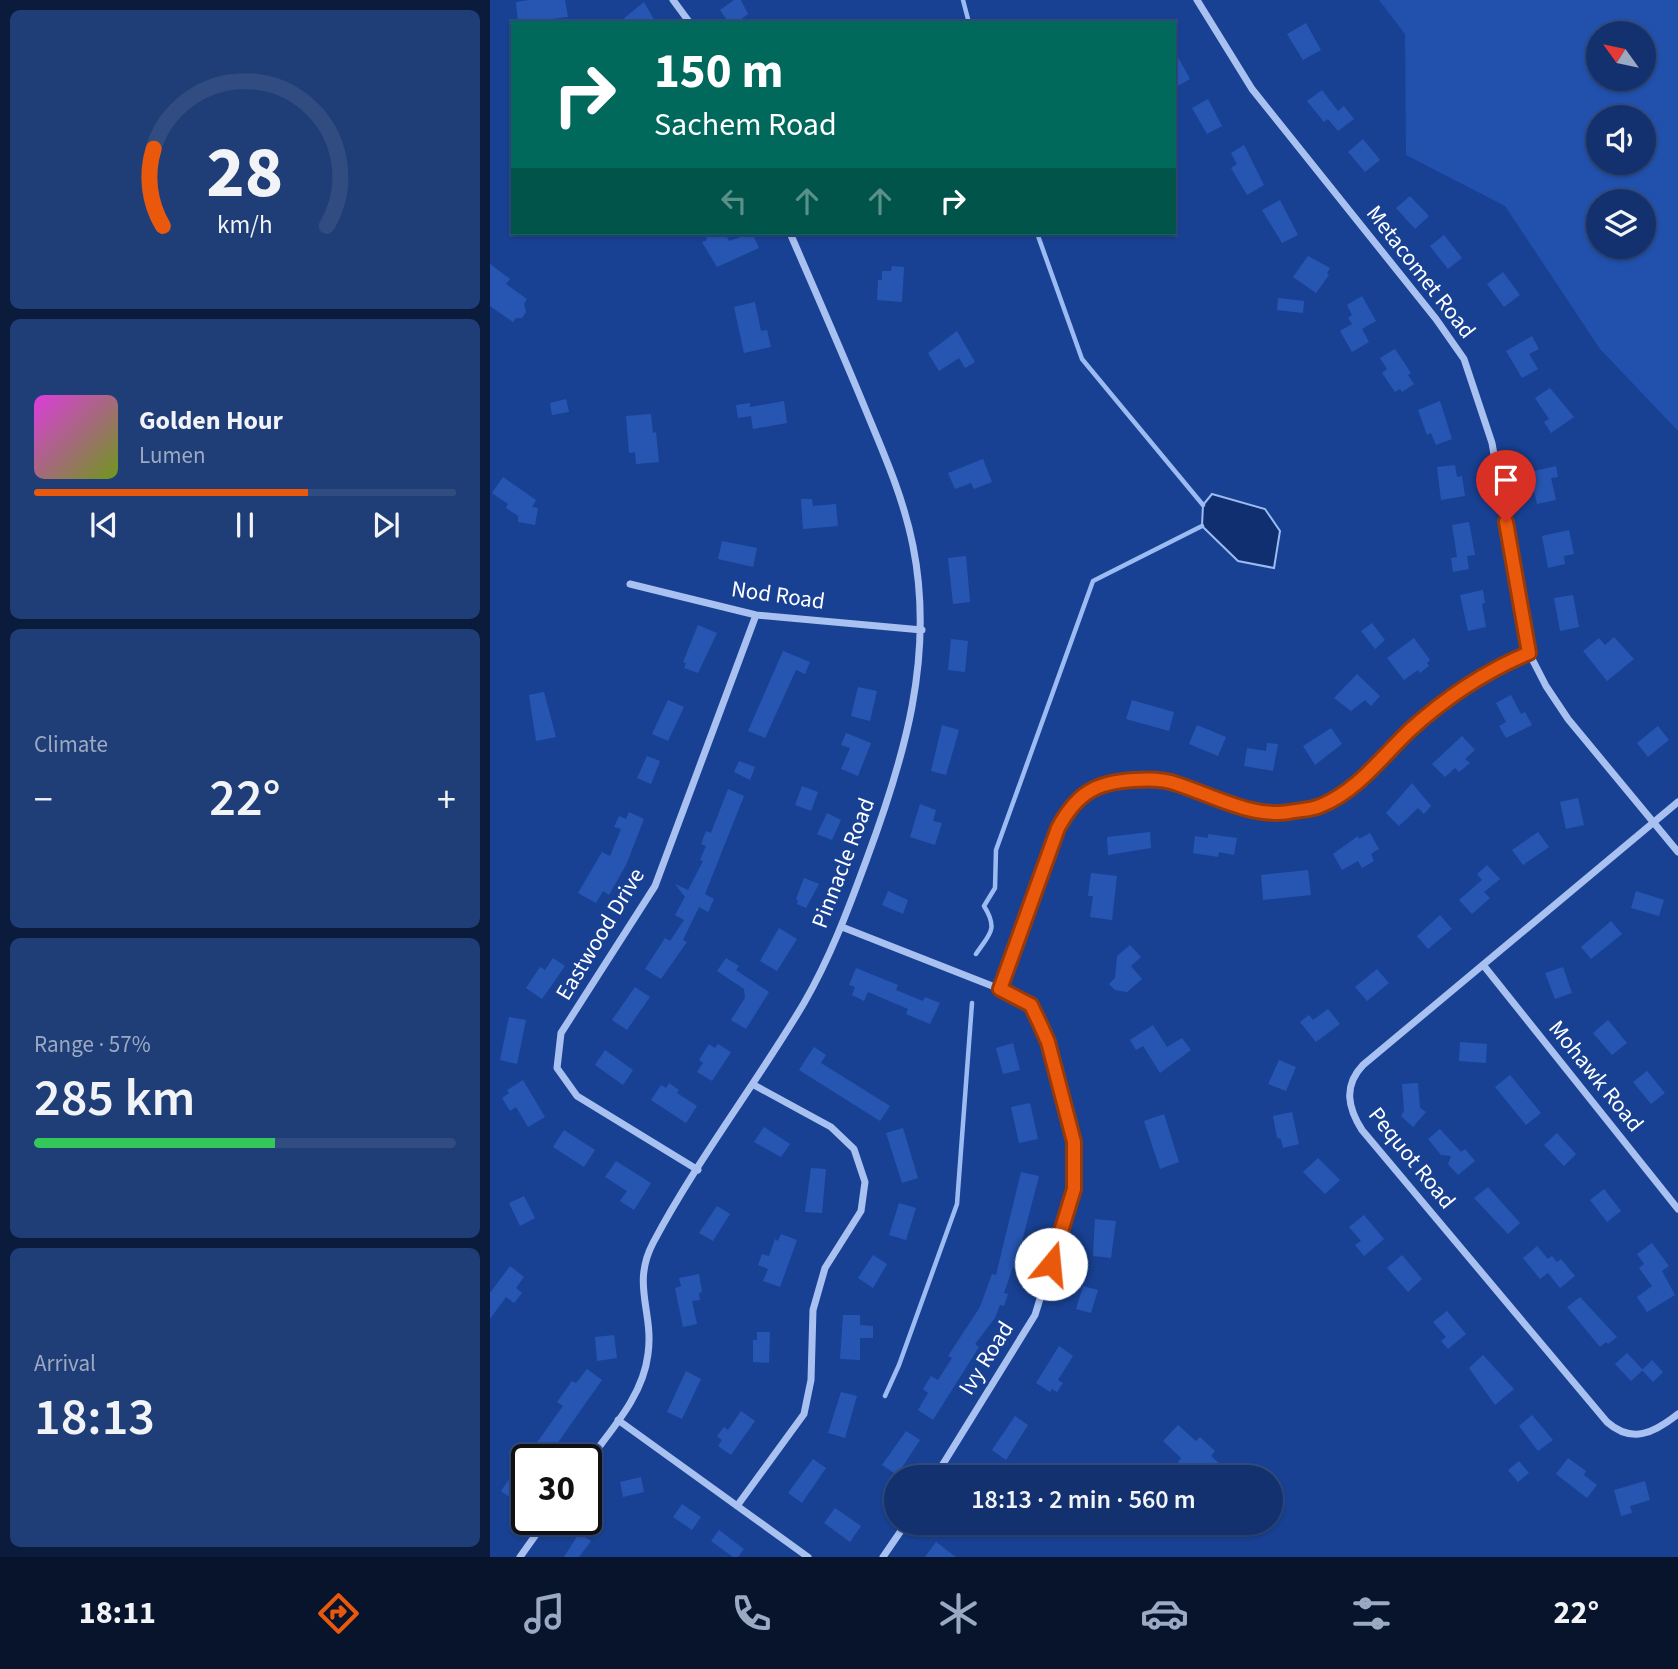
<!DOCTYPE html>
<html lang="en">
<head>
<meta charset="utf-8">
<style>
	:root { --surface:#12316e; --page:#1f3d76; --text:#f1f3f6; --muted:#9ca9c2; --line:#314c81; --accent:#ea580c }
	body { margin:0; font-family:"Source Sans 3",sans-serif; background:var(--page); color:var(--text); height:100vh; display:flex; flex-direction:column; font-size:26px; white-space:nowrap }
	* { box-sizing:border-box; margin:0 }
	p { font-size:23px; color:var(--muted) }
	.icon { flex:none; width:38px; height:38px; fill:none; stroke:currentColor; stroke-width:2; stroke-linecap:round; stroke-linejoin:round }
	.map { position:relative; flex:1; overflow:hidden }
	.side { display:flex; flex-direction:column; gap:10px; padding:10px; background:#0a1b3c; width:490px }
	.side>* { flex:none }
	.banner { position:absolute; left:21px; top:21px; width:665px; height:214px; border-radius:0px; box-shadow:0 2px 5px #0004,0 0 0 2px var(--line); background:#00695c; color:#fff; overflow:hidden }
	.needle { width:46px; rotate:303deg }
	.tools { position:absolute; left:1096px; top:21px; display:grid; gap:14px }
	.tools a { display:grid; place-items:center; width:70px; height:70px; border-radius:50%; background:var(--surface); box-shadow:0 2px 5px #0004,0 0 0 2px var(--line); font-size:35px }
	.speed { position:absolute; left:21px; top:1444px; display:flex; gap:14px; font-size:35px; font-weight:700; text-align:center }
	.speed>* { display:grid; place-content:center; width:91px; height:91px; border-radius:50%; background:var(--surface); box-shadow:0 2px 5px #0004,0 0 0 2px var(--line); line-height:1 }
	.speed .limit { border:4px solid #111; border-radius:10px; background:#fff; color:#111 }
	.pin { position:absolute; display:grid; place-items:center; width:60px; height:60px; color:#fff; margin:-72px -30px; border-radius:50% 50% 50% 0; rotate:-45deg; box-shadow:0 0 7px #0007 }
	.pin .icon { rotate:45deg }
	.me { position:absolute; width:77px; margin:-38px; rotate:17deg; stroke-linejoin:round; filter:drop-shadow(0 0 5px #0008) }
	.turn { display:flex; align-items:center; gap:24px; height:147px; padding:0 28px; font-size:32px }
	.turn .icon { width:91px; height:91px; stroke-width:2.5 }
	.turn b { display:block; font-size:49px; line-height:60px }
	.lanes { display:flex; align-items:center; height:66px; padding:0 28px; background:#0003; justify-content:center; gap:35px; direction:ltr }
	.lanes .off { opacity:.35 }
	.big { font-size:52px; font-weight:600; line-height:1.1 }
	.side .tile { flex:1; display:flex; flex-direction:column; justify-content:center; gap:10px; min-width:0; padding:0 24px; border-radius:10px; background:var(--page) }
	.side .dial { align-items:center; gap:0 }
	.dial svg { height:182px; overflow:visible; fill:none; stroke:var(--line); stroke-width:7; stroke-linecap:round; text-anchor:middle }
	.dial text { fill:var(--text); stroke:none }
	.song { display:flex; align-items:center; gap:21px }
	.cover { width:84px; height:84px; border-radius:10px; background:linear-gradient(135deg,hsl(300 70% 55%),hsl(80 70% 35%)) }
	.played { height:7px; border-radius:4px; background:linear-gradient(90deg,var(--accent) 65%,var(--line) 65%) }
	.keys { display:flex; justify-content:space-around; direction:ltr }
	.heat { display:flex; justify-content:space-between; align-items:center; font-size:38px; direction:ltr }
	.charge { height:10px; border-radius:5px; background:linear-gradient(90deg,#34c759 57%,var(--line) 0) }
	.trip { position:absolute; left:394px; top:1465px; width:399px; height:70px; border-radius:35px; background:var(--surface); box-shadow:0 2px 5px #0004,0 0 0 2px var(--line); font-weight:600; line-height:70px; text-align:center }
	.dock { display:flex; height:112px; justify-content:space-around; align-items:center; background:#07142c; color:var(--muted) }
	.dock .icon { width:49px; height:49px }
	.dock .selected { color:var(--accent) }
	.dock b { font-size:32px; color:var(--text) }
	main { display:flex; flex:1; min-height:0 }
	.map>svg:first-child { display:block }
</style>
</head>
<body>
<main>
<section class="side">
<div class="tile dial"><svg viewBox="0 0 100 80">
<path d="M14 69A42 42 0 1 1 86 69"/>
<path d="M14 69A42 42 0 0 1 10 35" stroke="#ea580c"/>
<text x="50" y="56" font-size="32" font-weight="700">28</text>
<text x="50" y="72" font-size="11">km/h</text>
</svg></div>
<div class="tile">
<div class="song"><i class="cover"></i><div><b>Golden Hour</b><p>Lumen</p></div></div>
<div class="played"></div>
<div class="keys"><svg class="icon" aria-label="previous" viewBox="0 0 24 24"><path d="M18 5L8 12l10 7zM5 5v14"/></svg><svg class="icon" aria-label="pause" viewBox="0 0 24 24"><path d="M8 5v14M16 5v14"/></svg><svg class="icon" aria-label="next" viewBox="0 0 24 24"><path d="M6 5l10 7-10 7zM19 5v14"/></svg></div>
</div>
<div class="tile"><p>Climate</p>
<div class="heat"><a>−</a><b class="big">22°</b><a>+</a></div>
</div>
<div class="tile"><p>Range · 57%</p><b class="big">285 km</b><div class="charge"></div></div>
<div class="tile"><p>Arrival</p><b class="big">18:13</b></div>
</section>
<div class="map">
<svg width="1188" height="1557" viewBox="0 0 1188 1557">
	<rect width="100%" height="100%" fill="#184193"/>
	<path fill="#2151ad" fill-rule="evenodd" d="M889,0H1188V431L1110,349L1015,206L916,155L915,34ZM1108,33H1153V79H1108ZM1108,117H1153V163H1108ZM1108,201H1153V247H1108Z"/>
	<path fill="#102f71" stroke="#9bbbf2" stroke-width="2" d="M722,494L775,509L790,531L784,568L748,561L712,526L713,505Z"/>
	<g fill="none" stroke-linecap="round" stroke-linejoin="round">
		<path stroke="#9bbbf2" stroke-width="4.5" d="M473,0L479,23
			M547,233L592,359L713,505
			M486,954C499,934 509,930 494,906L505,888L506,850L603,581L712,526
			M395,1396L409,1365L467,1204L482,1003"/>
	</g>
	<path fill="#2756b2" d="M39,0H75L78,17L28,23L26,2Z
		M244,0H251L258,14L246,23H239L230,10Z
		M154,2L166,23H128Z
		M816,23L831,50L813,60L797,34Z
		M684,50L700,79L684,88Z
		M832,90L848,111L854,106L864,119L848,131L838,119L834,122L817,101Z
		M718,99L732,126L717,134L702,108Z
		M873,139L890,160L875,172L858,152Z
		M754,145L774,185L757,195L741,168L747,164L741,153Z
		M920,196L939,216L925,229L906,208Z
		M790,200L808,235L792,243L772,210Z
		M214,233H235L239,241L262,233L269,248L227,267L212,242L217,240Z
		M954,235L972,258L958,269L940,246Z
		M818,256L840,268L837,273L839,275L826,293L803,277Z
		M0,264L20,279L16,284L37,299L34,304L36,312L32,318H26L23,322L0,306Z
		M402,266L414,267L412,302L387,300L388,280H392V271H401Z
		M1013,272L1030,295L1014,307L997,284Z
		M872,296L886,321L872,329L879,342L862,352L850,331L862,324L858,318L862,315L857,305Z
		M788,298L814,301L813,313L787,310Z
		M265,302L271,331L277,330L281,347L254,353L244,307Z
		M467,331L485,362L475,368L469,358L449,371L438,353Z
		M1042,336L1049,349L1039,354L1048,369L1032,378L1016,351Z
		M905,349L921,373L918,375L924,384L912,392L910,389L905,392L892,373L897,369L890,358Z
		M1060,388L1084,417L1061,433L1054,422L1059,419L1045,398Z
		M76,399L79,412L62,415L60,403Z
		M294,401L297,423L263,429L261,416L248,418L246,405L260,403V407Z
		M950,401L962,439L946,445L941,433L937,435L928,410Z
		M161,414L163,433L166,432L169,462L146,464L145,452L139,453L136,416Z
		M493,459L502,482L484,489L481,483L465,489L458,473Z
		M965,465L967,477L972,476L975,496L951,500L947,467Z
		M1066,466L1068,477L1061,478L1066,500L1047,504L1040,472Z
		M13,477L46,500L42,507L48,508L45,525L28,522V516L16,508L18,504L2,493Z
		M311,499H322L323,506L346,504L348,526L313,529Z
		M979,522L985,555L977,556L979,569L963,572L961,558L967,557L962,525Z
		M1079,530L1084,554L1074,556L1075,564L1058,568L1052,536Z
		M232,541L267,548L263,567L228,559Z
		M476,556L480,602L463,604L458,558Z
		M993,590L995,603L992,604L996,627L978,631L970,595Z
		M1083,595L1089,627L1070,631L1064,598Z
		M882,623L895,640L885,649L871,631Z
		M208,625L227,633L208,673L194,668L196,663L193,662Z
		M1124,637L1144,659L1117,681L1093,651L1109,638L1115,645Z
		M924,638L940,660L937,663L939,666L930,673L928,670L914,680L897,658Z
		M461,639L478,641L475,672L458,670Z
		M293,651L320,662L315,674L306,670L275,738L258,731Z
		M867,674L890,696L881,706L875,700L861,711L844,698Z
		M368,687L387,691L380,721L361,716Z
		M54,692L66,737L46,741L39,695Z
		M1021,695L1031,714L1035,712L1042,725L1016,738L1009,726L1016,722L1006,703Z
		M178,700L194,707L178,741L162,734Z
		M642,700L684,712L679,731L636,719Z
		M452,725L469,730L456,775L441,771Z
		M707,725L736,737L728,756L699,744Z
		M1168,726L1179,740L1158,757L1147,743Z
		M841,728L852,744L825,765L813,746Z
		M356,733L381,743L368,776L351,769L360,748L351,745Z
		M972,736L985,750L975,759L980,763L969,772L965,768L955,777L942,764Z
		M777,743L788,744L783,771L754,766L757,748L776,751Z
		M157,756L170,761L161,784L147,778Z
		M249,761L265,767L260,780L244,772Z
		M922,783L941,806L934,814L928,808L909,826L896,813Z
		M312,786L328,792L321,811L305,805Z
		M238,789L254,796L215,894L224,899L218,912L209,907L193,940L197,942L171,979L155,969L175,938L180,941L194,920L185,915L195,897L185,884L198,890L213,861L210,860L216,846L211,844L216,831L221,833Z
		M1088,798L1094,825L1076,829L1070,802Z
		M430,804L446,810L443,821L452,823L445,845L420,837Z
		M139,812L154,819L136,865L119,895L113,891L106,903L88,893L112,852L120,856L131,829L124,827L129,816L136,819Z
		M337,813L351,820L342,840L327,834Z
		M660,832L661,848L618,855L617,837Z
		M1048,832L1059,847L1033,865L1022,850Z
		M880,833L889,849L881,854L884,861L872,868L868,861L852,870L843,854L868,836L869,839Z
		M718,834L747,838L744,855L729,852L728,857L703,853L705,836L718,838Z
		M997,865L1010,879L994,892L1000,898L982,914L969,900L992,880L987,874Z
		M818,870L821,895L773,900L771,875Z
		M601,873L627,876L622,920L600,917L603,896H598Z
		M314,878L329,884L316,908L307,904L308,900L306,899Z
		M398,891L418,900L413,914L392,905Z
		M1146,891L1174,900L1169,916L1141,908Z
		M950,915L962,929L938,949L927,936Z
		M1121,921L1132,934L1101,959L1091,947Z
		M289,928L307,939L287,971L270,961Z
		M640,945L651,957L641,966L652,979L637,992L625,990L619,984L625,978L627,956Z
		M63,958L75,966L52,999L36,988L50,967L55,970Z
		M236,958L249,966L246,970L279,992L256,1029L241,1020L255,998L254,989L227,971Z
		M1073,967L1082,993L1065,999L1055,973Z
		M366,968L408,985L406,990L433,1001L435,997L450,1003L440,1024L416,1014L418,1009L378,992L374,1001L362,995L365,987L359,985Z
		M887,969L899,983L877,1001L865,987Z
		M145,987L160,997L137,1030L122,1020Z
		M838,1009L850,1024L826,1042L810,1022L819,1015L823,1020Z
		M19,1017L36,1020L27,1064L10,1060Z
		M1118,1020L1137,1043L1122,1055L1103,1033Z
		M663,1025L677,1047L692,1038L701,1050L670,1073L653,1046L646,1050L640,1040Z
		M970,1042L997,1044L996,1063L969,1061Z
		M523,1043L530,1070L513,1074L506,1048Z
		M219,1044L225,1048L228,1044L241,1052L222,1081L207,1072L213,1063L209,1060Z
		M324,1047L336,1055L331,1063L400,1106L390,1121L309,1070Z
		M115,1050L143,1070L133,1085L105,1065Z
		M789,1060L806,1067L796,1091L778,1084Z
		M1157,1071L1175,1093L1161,1104L1143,1082Z
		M1020,1075L1051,1113L1036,1125L1005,1087Z
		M33,1080L55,1117L38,1127L26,1107L20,1111L12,1098L19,1093L17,1090Z
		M179,1083L189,1090L187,1093L207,1106L196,1123L161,1100L171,1085L176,1088Z
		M928,1083L930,1108L936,1112L923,1127L911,1116L914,1111L912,1084Z
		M540,1103L548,1139L529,1143L521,1107Z
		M802,1112L809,1144L793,1148L791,1139L787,1138L783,1116Z
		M674,1114L689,1162L670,1169L654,1121Z
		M274,1127L300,1144L291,1157L264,1142Z
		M413,1128L428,1178L412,1183L396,1133Z
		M950,1129L971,1152L975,1149L985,1161L968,1175L958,1164L961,1156L951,1155L938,1139Z
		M74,1130L105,1150L94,1167L63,1147Z
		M1067,1133L1086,1154L1074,1166L1054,1145Z
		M828,1158L850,1180L835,1194L813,1172Z
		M126,1161L161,1183L144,1210L130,1201L137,1191L115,1177Z
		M321,1168L336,1169L332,1213L315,1212Z
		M531,1172L549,1176L525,1268L523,1267L514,1293L518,1294L514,1306L510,1305L505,1318L485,1344L489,1347L443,1420L428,1410L438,1393L433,1389L441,1376L448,1380L462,1358L458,1356L490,1307L502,1274L506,1275Z
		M998,1187L1030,1223L1018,1234L984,1198Z
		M1114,1189L1131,1211L1117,1222L1100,1200Z
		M34,1196L45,1218L30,1226L19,1203Z
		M409,1203L426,1208L416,1240L399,1235Z
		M227,1206L240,1214L223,1241L209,1233Z
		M874,1215L894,1239L874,1256L865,1245L871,1241L859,1227Z
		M605,1219L626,1221L621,1258L603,1256Z
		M291,1234L307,1240L290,1287L273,1281L278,1269L268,1265L272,1254L279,1256L285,1239L288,1241Z
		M1162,1243L1179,1266L1172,1271L1185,1295L1157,1312L1147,1297L1162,1286L1149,1268L1154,1264L1147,1254Z
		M1047,1246L1058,1259L1062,1256L1067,1262L1071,1259L1085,1276L1070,1288L1058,1273L1050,1279L1033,1258Z
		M383,1255L397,1264L383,1288L368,1278Z
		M912,1255L932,1279L918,1292L897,1268Z
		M20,1266L34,1277L26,1288L32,1293L24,1303L16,1297L0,1319V1293Z
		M209,1274L212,1292L209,1293L210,1300L202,1301L207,1324L193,1327L185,1288L191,1286L189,1278Z
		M593,1286L608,1290L601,1313L586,1309Z
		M1090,1297L1127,1337L1118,1344L1116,1342L1110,1347L1077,1307Z
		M957,1311L976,1334L958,1349L951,1341L956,1337L943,1322Z
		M353,1315H370V1325L383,1326V1338H370V1360L350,1359Z
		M267,1332H280L279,1363L263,1362V1340H267Z
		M124,1335L127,1358L107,1361L105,1337Z
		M569,1346L583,1356L568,1380L573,1383L567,1392L562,1389L560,1392L546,1383Z
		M1137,1353L1153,1370L1141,1381L1125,1364Z
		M993,1355L1024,1389L1005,1405L979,1368Z
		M1162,1360L1173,1372L1163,1382L1152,1370Z
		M97,1369L112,1380L57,1458L43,1448L73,1406L67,1402L82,1381L86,1383Z
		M196,1371L211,1379L192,1419L177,1412Z
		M351,1392L367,1396L355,1438L338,1433Z
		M251,1411L265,1421L241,1455L228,1446L232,1440L227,1436L234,1427L238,1430Z
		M1042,1415L1063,1440L1048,1451L1029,1426Z
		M525,1416L538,1425L516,1460L502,1450Z
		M688,1425L706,1441L710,1437L725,1451L721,1456L730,1464L719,1477H704L688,1462L691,1458L673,1441Z
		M416,1431L430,1440L407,1475L392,1465Z
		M1078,1458L1096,1471L1094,1475L1107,1485L1097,1498L1066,1474Z
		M323,1459L336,1468L312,1503L298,1493Z
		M1029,1461L1039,1473L1028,1482L1018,1470Z
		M29,1464L37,1469V1481L24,1500L11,1491Z
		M151,1477L154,1492L133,1497L130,1482Z
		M1155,1481L1160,1500L1140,1506L1142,1513L1131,1516L1124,1490Z
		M192,1504L211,1517L202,1530L183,1517Z
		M345,1508L371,1526L360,1542L334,1523Z
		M229,1530L254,1549L248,1557H243L221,1541Z
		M89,1533L101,1541L89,1557H74Z
		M446,1542L466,1557H435Z"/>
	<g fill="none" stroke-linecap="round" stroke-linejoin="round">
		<path stroke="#a9c1f0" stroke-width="7" d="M183,0L200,23
			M707,0L762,89L946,319L974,359L1002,443L1039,653L1056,686L1078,719L1188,852
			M140,584L266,615L432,630
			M1188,802L873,1065C853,1086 858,1108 872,1130L1117,1422C1142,1444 1164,1433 1188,1414
			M352,927L510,989L541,1005L558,1042L584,1142V1189L545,1315L445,1477
			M994,966L1188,1209
			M510,989L568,828C610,749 682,785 747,804C763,809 777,815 793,813C805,811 819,811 830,806C870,790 892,754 924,728C959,698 996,671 1039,653
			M208,1170L87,1096L67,1068L71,1033L165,886L266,615
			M128,1420L318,1557
			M96,1464C120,1431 153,1397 158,1354C164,1312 141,1285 163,1243C207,1160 266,1084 314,1003C340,958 358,910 376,861C414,759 445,656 423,546C414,500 395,456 377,413C352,352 326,293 300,233
			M247,1506L314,1414L321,1380L323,1310L335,1268L371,1211L375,1182L364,1149L341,1127L264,1085
			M30,1557L57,1519
			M393,1557L417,1522"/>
	</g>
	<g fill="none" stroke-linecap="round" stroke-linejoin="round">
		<defs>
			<path id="route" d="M561,1264L584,1189V1142L558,1042L550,1024L541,1005L510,989L568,828C587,793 606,782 644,780C658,779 674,779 687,784C721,795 762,818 799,812C809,810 821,810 830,806C867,791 891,758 919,731C954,699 996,671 1039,653L1016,522"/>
		</defs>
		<use href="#route" stroke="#983908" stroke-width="18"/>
		<use href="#route" stroke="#ea580c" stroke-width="12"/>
	</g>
	<g text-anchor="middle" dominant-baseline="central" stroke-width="7" stroke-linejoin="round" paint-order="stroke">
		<g font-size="23" fill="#fff" stroke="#184193">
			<text transform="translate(931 272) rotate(52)">Metacomet Road</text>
			<text transform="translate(288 595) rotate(8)">Nod Road</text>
			<text transform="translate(353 863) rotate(-69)">Pinnacle Road</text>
			<text transform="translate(110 934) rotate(-59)">Eastwood Drive</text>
			<text transform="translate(1106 1076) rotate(51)">Mohawk Road</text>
			<text transform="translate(922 1158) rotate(51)">Pequot Road</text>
			<text transform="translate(496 1358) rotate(-58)">Ivy Road</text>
		</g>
	</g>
</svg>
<div class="tools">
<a><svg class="needle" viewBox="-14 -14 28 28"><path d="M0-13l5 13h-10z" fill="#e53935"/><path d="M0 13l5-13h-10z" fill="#9ca9c2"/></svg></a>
<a><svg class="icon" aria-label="sound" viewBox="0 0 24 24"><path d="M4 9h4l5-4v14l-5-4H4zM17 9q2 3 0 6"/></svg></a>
<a><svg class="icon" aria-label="layers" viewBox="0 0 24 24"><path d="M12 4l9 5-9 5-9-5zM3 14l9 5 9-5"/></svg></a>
</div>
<div class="speed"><div class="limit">30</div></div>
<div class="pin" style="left:1016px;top:522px;background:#d93025"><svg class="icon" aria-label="arrive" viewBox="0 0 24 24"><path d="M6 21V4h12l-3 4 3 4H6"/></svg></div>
<svg class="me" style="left:561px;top:1264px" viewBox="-20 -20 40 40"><circle r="19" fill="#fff"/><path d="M0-13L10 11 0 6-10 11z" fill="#ea580c"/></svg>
<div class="trip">18:13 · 2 min · 560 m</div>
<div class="banner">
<div class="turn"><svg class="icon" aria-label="right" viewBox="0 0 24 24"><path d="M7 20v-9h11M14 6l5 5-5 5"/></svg><div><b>150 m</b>Sachem Road</div></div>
<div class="lanes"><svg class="icon off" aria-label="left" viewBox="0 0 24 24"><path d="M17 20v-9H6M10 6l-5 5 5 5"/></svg><svg class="icon off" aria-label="ahead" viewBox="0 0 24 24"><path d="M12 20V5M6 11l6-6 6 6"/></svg><svg class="icon off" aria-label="ahead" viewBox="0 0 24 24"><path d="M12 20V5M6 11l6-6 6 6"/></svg><svg class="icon" aria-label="right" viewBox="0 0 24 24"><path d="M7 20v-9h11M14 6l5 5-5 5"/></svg></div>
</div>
</div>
</main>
<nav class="dock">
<b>18:11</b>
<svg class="icon selected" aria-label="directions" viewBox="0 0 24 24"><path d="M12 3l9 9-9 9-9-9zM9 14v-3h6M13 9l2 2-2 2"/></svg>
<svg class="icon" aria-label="music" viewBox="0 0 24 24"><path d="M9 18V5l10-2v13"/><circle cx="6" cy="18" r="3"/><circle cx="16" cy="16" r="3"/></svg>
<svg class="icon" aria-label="phone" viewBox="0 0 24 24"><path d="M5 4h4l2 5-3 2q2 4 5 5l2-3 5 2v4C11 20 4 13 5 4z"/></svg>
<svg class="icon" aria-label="climate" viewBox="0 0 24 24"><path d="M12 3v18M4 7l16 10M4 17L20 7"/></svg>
<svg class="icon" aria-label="car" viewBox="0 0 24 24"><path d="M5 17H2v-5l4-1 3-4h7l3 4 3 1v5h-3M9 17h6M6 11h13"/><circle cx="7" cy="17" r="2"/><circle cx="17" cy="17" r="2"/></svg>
<svg class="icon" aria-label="filters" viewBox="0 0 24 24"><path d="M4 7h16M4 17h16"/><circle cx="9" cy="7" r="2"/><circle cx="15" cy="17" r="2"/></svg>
<b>22°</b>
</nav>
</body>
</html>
